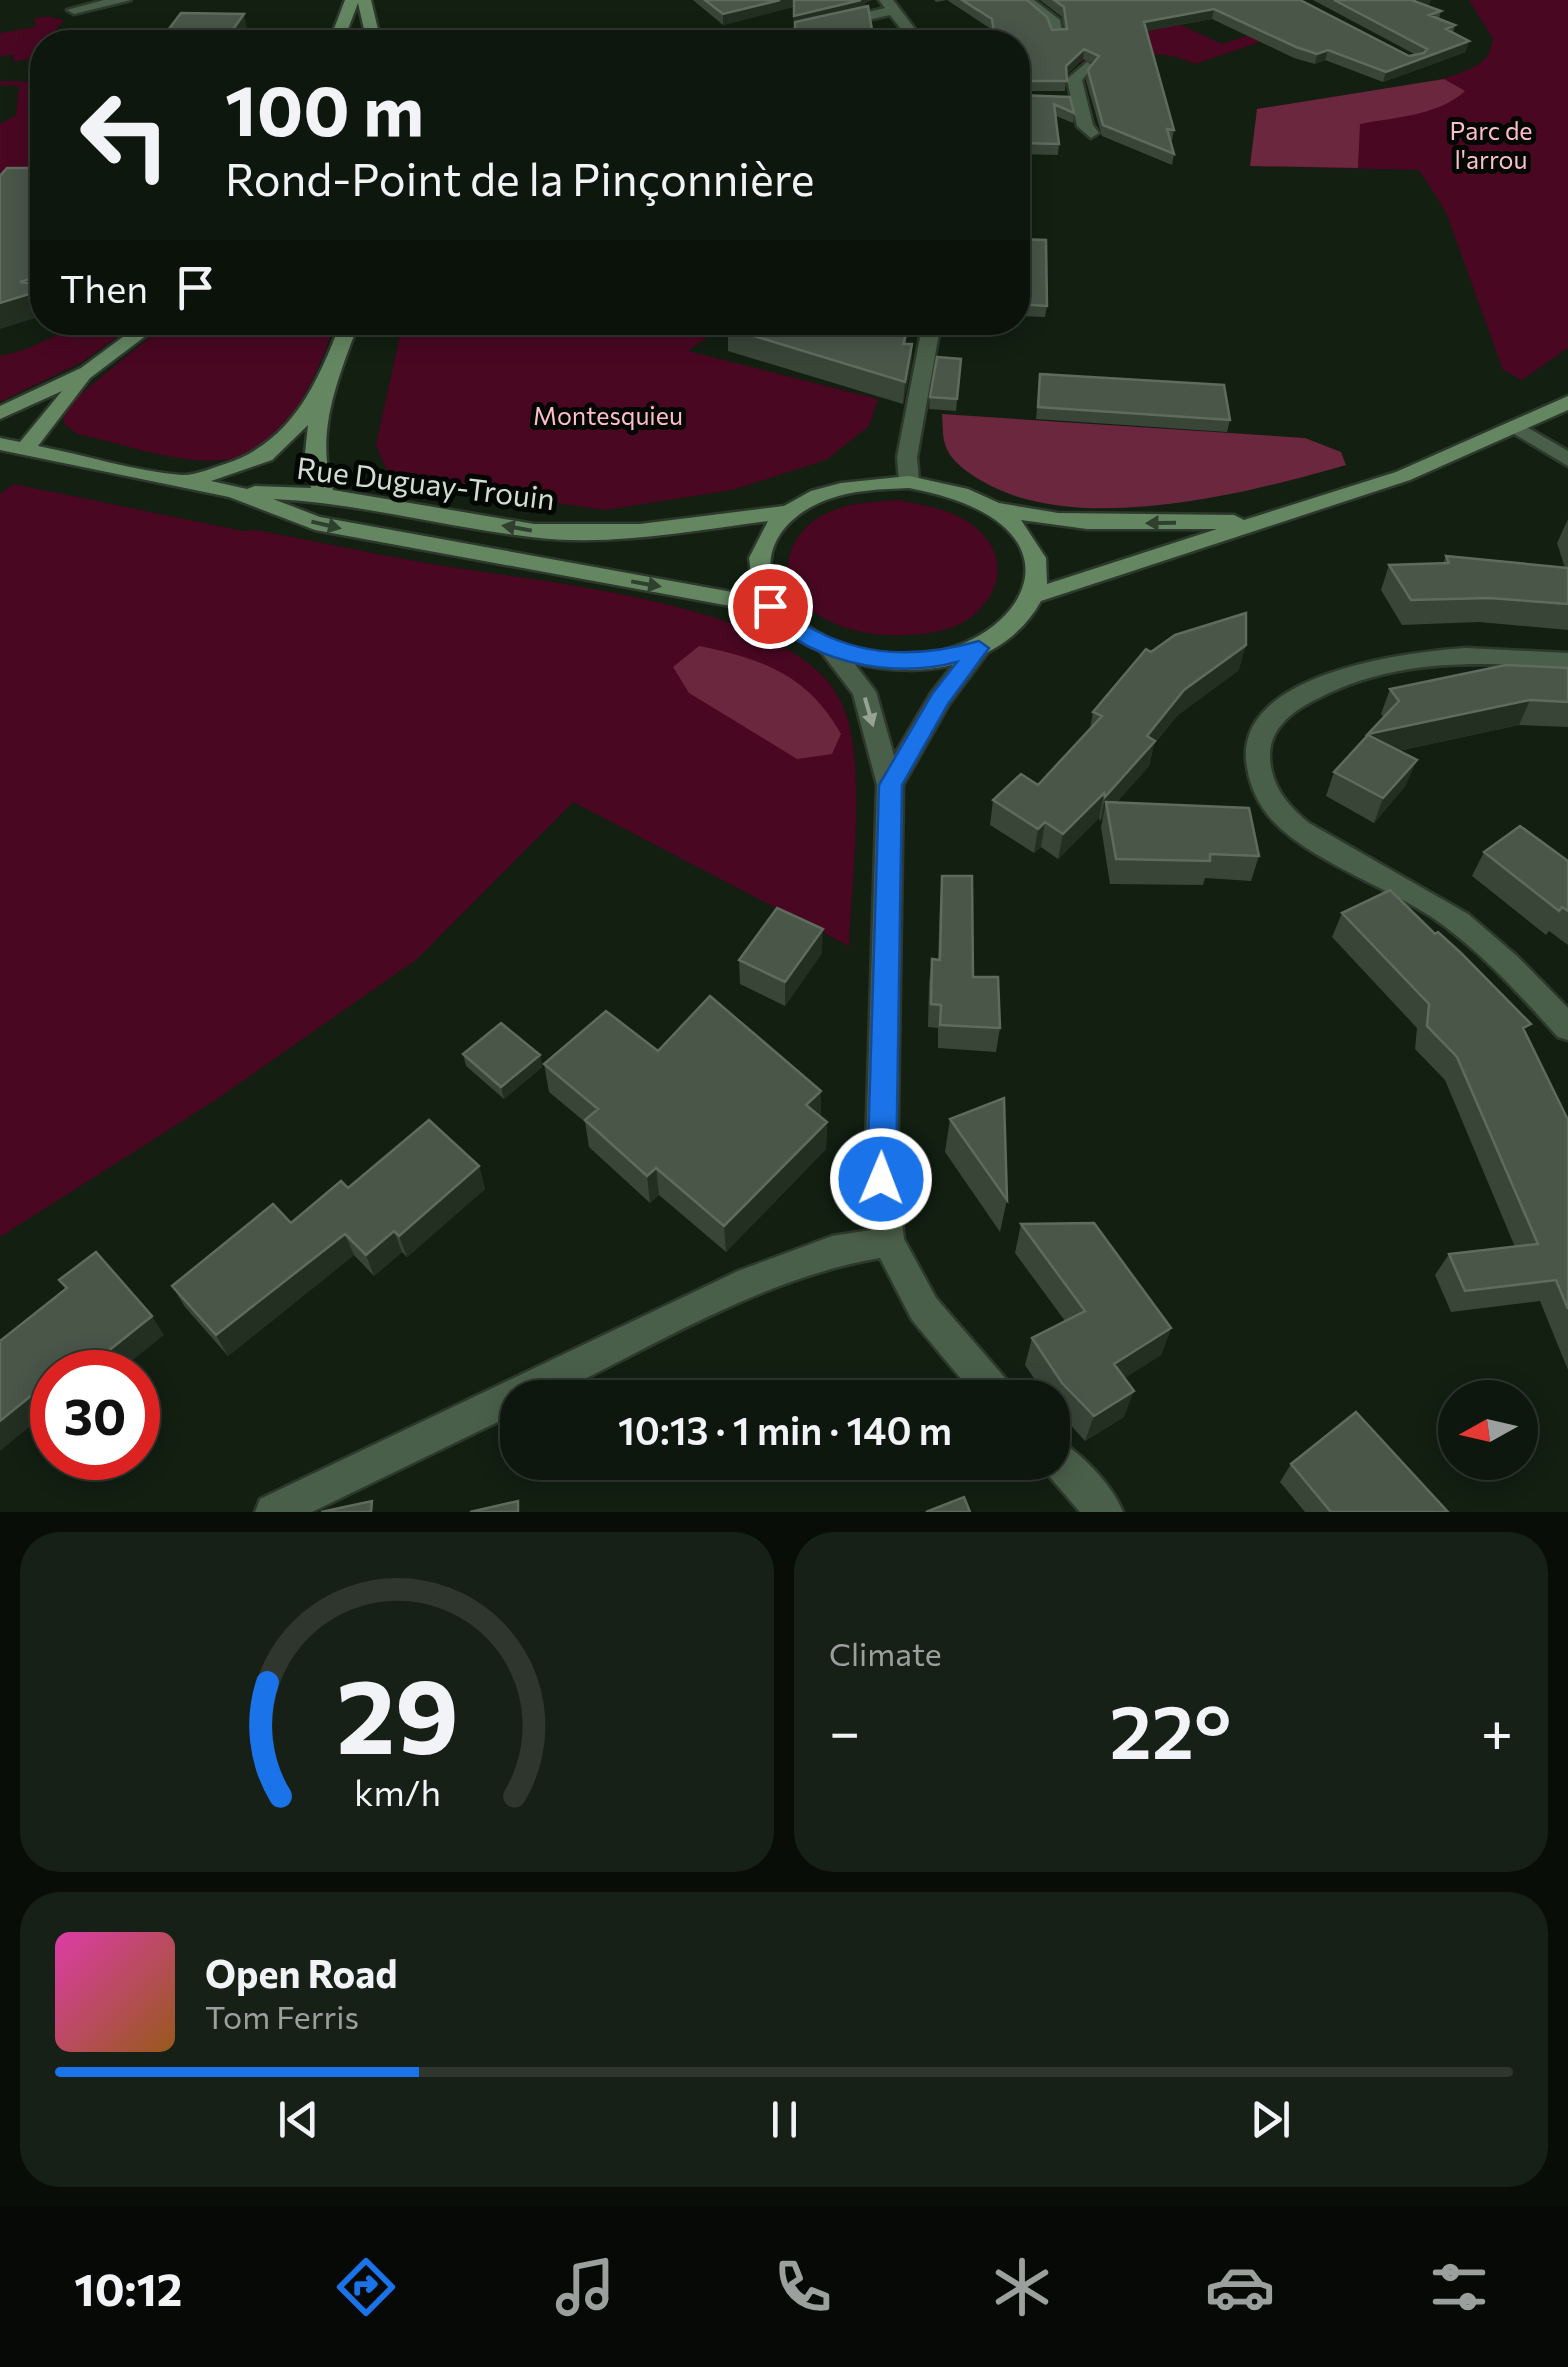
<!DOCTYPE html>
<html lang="en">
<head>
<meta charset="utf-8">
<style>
	:root { --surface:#0e170d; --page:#172016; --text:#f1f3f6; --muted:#9b9f9d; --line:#2e362e; --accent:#1a73e8 }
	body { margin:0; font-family:Commissioner,sans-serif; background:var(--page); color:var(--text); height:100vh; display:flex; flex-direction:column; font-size:38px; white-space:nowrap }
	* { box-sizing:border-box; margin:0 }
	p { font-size:32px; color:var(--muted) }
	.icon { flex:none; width:55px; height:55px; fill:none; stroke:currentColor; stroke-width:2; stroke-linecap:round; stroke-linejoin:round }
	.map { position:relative; height:1512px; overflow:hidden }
	.drawer { display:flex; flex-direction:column; gap:20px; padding:20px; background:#080d07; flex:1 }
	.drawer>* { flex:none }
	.top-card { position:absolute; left:30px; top:30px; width:1000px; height:305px; border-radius:40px; box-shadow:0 5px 25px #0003,0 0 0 2px var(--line); background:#0e170d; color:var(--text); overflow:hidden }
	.needle { width:65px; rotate:262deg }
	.buttons { position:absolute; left:1438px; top:1380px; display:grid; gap:20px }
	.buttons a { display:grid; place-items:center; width:100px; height:100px; border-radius:50%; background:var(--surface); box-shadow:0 5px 25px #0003,0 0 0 2px var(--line); font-size:50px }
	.speed { position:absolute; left:30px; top:1350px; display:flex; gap:20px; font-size:50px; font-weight:700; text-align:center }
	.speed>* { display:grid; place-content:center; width:130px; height:130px; border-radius:50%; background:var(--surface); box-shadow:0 5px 25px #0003,0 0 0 2px var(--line); line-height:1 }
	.speed .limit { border:15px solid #d22; background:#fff; color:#111 }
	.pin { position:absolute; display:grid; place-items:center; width:85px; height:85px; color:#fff; margin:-42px; border:5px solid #fff; border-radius:50%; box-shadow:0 2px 10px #0007 }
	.me { position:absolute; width:110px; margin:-55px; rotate:1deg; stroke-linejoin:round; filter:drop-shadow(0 0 8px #0008) }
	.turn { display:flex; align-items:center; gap:35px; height:210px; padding:0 30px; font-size:45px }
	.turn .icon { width:130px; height:130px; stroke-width:2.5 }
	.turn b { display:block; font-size:70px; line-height:85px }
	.then { display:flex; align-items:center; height:95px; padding:0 30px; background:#0003; gap:20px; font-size:38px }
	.big { font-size:75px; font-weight:600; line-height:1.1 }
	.drawer .widget { flex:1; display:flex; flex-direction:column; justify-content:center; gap:15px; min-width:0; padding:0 35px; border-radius:40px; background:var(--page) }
	.drawer .dial { align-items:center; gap:0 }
	.dial svg { height:260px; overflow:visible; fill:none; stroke:var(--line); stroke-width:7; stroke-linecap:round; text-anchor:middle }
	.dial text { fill:var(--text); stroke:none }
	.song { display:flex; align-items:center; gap:30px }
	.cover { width:120px; height:120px; border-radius:15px; background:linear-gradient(135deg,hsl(320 70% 55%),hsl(30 70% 35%)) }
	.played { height:10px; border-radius:5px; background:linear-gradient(90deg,var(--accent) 25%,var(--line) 25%) }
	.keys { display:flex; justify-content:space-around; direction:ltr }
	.heat { display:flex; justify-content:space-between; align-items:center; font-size:55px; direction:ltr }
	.drawer .tiles { flex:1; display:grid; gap:20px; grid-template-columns:1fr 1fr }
	.widget:last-child { grid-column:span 2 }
	.trip { position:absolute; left:500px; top:1380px; width:570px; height:100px; border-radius:40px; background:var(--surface); box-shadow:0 5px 25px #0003,0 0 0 2px var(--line); font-weight:600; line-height:100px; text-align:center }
	.menu { display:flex; height:160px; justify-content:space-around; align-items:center; background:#060905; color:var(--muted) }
	.menu .icon { width:70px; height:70px }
	.menu .current { color:var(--accent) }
	.menu b { font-size:45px; color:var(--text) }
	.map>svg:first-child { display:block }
</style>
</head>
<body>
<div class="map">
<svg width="1568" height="1512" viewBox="0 0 1568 1512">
	<rect width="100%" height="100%" fill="#121f11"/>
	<path fill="#490722" d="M1469,0H1568V348L1522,380L1503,370L1446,212L1419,170L1250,166L1257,109C1308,101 1449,90 1484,60C1490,54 1491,47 1493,39Z
		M47,16L64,20L33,58L13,62L14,55L0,56V33L36,27L34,19Z
		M1174,22L1222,44L1283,24L1296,30L1195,64C1163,48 1122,53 1090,66L1080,62L1097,40Z
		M0,81L42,82V155L0,207V124L16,115L19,86L0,85Z
		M403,322L727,323L688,351L878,399L869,426L826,460L732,490L605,510L411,482L387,472L376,444Z
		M82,323H137L82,362L0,402V356L27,349Z
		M167,323H335C318,375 285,454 223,460C180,465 120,443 77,434L64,424V412L72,401Z
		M14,484L243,531L256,530C321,542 386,557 451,567C547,583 798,604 842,704C868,763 851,880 849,946L573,802L417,959L217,1099L0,1237V494Z
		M899,500C924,505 950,509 971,524C1008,551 1005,590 971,617C954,631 928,634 906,635C874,637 839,630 812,611C773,582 785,534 825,514C848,502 874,502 899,500Z"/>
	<path fill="#6a273d" d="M1444,79L1465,91C1438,116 1395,117 1360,124L1358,168L1250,166L1257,109Z
		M942,414L1305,438L1341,452L1346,465C1246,494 1076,537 982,481C968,473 949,460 945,444C942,435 943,423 942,414Z
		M699,646C763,659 808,675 841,734L832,754L797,759L689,693L673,667Z"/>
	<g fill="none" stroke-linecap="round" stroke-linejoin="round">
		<defs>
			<path id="street" d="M104,0H131L74,14L67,10Z
				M879,0H893L925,42H911L890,15L768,42H744L885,8Z
				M1018,0H1034L1060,20L1063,37H1053L1049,25Z
				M1087,62L1094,66L1082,80L1093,125L1099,133L1091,138L1077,126L1067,79Z
				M923,322H941L917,457L919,482L909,488L899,482L897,457Z
				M1518,422L1568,451V466L1511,432L1508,428Z
				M830,640L838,642L876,692L894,756L931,693L971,642L979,640L991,648L949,704L903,785L897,1179L904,1239L936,1298L1012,1386L1017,1398H977L912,1320L880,1258C762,1278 654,1346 547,1398H518V1412L312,1512H255L260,1499L738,1271L832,1236L871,1230L865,1179L877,785L853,694L818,648Z
				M1466,648L1568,653V669C1484,661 1396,658 1319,698C1296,709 1272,725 1270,752C1269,784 1287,805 1309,823L1468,914L1518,957L1568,1008V1040L1558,1037C1518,993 1479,949 1430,916C1384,886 1308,859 1273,821C1259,806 1250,787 1247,767C1230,674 1404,652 1466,648Z
				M1052,1437C1078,1448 1113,1486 1123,1512H1080L1037,1462H1052Z"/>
			<path id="secondary" d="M345,0H371L381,42H367L358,3L343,42H329Z
				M143,322H164L90,378L38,446C85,455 134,471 181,475C194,476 212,468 225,464C292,442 317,384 341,322H359C339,376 314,433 333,490L534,524H640L784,506L811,491L841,483L909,476L968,489L999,503L1058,513L1234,515L1244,520L1396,472L1568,396V410L1410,480L1041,601C987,698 832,684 763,612L315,530L229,497L0,450V438L20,442L62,391L0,419V406L81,368ZM308,425L305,453L311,488L255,486L247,489L211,481L272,460ZM909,488C1150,533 966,723 815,631C751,592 757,527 826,500C852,490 882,489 909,488ZM273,499C360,503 444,527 531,537C609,547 691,531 768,521L749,558L754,596L320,517ZM1021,520L1087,529H1217L1047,584L1046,558Z"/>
		</defs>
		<use href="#street" stroke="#2d392c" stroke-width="5"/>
		<use href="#secondary" stroke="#2d392c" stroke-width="5"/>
		<use href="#street" fill="#4a5f49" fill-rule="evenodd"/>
		<use href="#secondary" fill="#648762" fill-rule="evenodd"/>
	</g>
	<path fill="#384537" d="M693,0H872L865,3V6L874,42H795L793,7L723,25Z
		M934,0H1027L1052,30L1064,29L1062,17L1040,0H1300L1409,56L1416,55L1313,0H1431L1429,4L1427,5L1441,11L1439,19L1455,25L1453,33L1466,52L1383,82L1325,60L1315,64L1294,58L1212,19L1146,31L1174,130L1172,141L1170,140L1174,154L1172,165L1102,136L1086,81L1088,70L1093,64L1083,59L1066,75L1065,91H1018V42H993L991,29L947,0L936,2Z
		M1018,95L1070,97L1074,113L1073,123L1056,116L1059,144L1058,155L1020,154L1018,146Z
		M1018,239L1047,306L1045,317L1018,316Z
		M728,328L907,331L906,344H912L911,367L903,404L728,351Z
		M961,359L956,411L929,409L930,397Z
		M1040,374L1230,420L1227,432L1036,419Z
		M1568,519V630L1479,622L1402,625L1381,590L1389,565L1443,563L1446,556L1565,568L1557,543Z
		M1151,652L1239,670L1178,715L1154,744L1149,766L1116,803L1259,856L1251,881L1205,878L1203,885L1110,884L1101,827L1103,818L1100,821L1099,818L1058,859L1041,847L1034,853L990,825L993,800L1038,785L1090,729L1093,712Z
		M1568,668V727L1519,725L1398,751L1406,785L1374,823L1326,796L1334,772L1384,718L1381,714L1390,689Z
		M1484,852L1568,861V945L1549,931L1546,935L1472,876Z
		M942,876L973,977L1000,1028L996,1052L938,1048V1028L928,1027L929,983L932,959H938L940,900Z
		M1342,913L1525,1034L1568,1120V1370L1540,1301L1451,1312L1435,1275L1449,1254L1515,1247L1445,1080L1415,1049L1417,1028L1332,937Z
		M822,953L785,1006L740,984L739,960Z
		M658,1051L821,1117L827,1122L826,1149L726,1252L659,1195L650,1203L589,1147L585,1122L549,1092L544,1064Z
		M463,1054L540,1055L542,1067L504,1099L466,1066Z
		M950,1119L1007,1200L1000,1232L945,1152Z
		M479,1166L485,1189L407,1257L402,1252L374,1276L354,1255L228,1356L185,1307L172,1286L291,1223L348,1188Z
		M1021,1224L1171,1328L1161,1355L1124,1378V1417L1085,1441L1055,1408L1052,1405V1398H1047L1025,1365L1032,1338L1065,1321L1015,1253Z
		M1291,1464L1448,1512H1305L1280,1482Z"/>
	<path fill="#222f21" d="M780,0H793V7L723,25V14Z
		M861,0H872L865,3V9L794,26V16Z
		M1416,0H1431L1429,4L1411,11Z
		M1214,9L1212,19L1142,32L1144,22Z
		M244,14L248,34L243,42H224Z
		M1469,41L1466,52L1383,82L1386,72Z
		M1084,49L1083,59L1064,76L1066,66Z
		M1328,50L1325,60L1315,64L1317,54Z
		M42,276V316L0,329V303L20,282Z
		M912,344L911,367L903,404L905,382Z
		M1246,645L1239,670L1178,715L1154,744L1149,766L1108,812L1106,802L1103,818L1100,821L1105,797L1147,736L1184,690Z
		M1530,700L1519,725L1359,759L1368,734Z
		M1417,760L1406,785L1374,823L1383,798Z
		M1104,793L1099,818L1058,859L1063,834Z
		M1045,822L1041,847L1034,853L1038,829Z
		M823,929L822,953L785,1006V982Z
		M540,1055L542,1067L504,1099L501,1087Z
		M821,1091V1119L806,1105Z
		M827,1122L826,1149L726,1252L724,1226Z
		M479,1166L485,1189L407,1257L399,1236Z
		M656,1168L659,1195L650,1203L647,1176Z
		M394,1231L402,1252L374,1276L366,1255Z
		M345,1234L354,1255L228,1356L216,1335Z
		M152,1316L164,1335L118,1372H98L97,1360Z
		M1171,1328L1161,1355L1105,1391L1114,1364Z
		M48,1382L52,1388V1408L0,1451V1421Z
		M1134,1391L1124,1417L1085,1441L1094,1416Z"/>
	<path fill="#495648" stroke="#5e6b5d" stroke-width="2.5" d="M705,0H780L723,14Z
		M794,0H861L794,16Z
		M962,0H1027L1047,17L1052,30L1067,29L1064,7L1054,0H1300L1409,56L1424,53L1427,49L1334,0H1416L1414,1L1441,11L1429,15L1455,25L1446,29L1469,41L1386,72L1328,50L1317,54L1296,47L1214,9L1144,22L1174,130L1167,129L1174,154L1103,125L1088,70L1099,56L1084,49L1066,66L1067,81H1018V42H995L992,19Z
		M868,6L874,42H818L795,31V22Z
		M181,13L244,14L224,42H159Z
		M1018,95L1070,97L1074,113L1054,104L1059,144L1021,143L1018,130Z
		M7,168H42V276L20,282L42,285V290L0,303V176Z
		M1018,239L1046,240L1047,306L1018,304Z
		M729,322H833L907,331L903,344H912L905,382L728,328Z
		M937,357L961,359L957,399L930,397Z
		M1040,374L1224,385L1230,420L1038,407Z
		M1446,556L1568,568V604L1489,598L1411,600L1389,565L1449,563Z
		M1246,613V645L1184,690L1147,736L1155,741L1105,797L1104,793L1063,834L1045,822L1038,829L993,800L1021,774L1038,785L1102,716L1093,712L1146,649L1151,652L1175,635Z
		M1506,665L1568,668V702L1530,700L1368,734L1399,701L1390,689Z
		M1368,735L1417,760L1383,798L1334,772Z
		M1106,802L1249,808L1259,856L1210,854V861L1116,859Z
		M1520,826L1568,861V911L1562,907L1559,911L1484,852Z
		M942,876H972L973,977H998L1000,1028L940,1025L941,1005L931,1004L932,959L940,960Z
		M1390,890L1435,934L1438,932L1461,953L1531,1024L1523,1028L1568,1120V1309L1556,1280L1465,1291L1449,1254L1538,1244L1457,1057L1427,1026L1429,1004L1342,913Z
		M777,908L823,929L785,982L739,960Z
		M710,996L821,1091L806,1105L827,1122L724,1226L656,1168L647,1176L585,1120L598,1109L544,1064L606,1011L658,1051Z
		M501,1023L540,1055L501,1087L463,1054Z
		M1004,1098L1007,1200L950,1119Z
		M429,1120L479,1166L399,1236L394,1231L366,1255L345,1234L216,1335L172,1286L273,1204L291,1223L341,1181L348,1188Z
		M1094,1223L1171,1328L1114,1364L1134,1391L1094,1416L1062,1383L1032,1338L1085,1311L1021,1224Z
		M96,1252L152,1316L97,1360L104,1368L98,1372H52V1387L48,1382L0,1421V1341L67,1288L59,1280Z
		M1356,1412L1448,1512H1331L1291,1464Z
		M964,1497L970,1512H926Z
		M372,1501L371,1512H321Z
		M518,1501V1512H470Z"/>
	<defs><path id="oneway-solid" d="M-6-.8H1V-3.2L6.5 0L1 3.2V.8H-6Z" transform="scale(2.5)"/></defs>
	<g fill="#2f412e">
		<use href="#oneway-solid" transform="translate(1161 523) rotate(179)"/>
		<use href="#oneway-solid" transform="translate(326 525) rotate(13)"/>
		<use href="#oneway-solid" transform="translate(517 528) rotate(-170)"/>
		<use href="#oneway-solid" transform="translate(646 584) rotate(10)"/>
	</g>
	<use fill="#96a495" href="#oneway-solid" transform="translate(869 712) rotate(74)"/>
	<path fill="#1a73e8" stroke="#114b97" stroke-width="2.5" d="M770,599C785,603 793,619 807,626C863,658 918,658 979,641L989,648L948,704L902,785L896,1179L891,1188L881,1192L871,1188L867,1179L879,785L932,694L957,662C892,680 801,662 759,606Z"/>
	<g text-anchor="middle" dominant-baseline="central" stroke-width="10" stroke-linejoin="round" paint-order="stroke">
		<g font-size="25" fill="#febdcd" stroke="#030703">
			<text x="1491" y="130">Parc de<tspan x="1491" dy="29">l'arrou</tspan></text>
			<text x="608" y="415">Montesquieu</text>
		</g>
		<g font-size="30" fill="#d4dcd3" stroke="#030703">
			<text transform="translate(426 482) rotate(7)">Rue Duguay-Trouin</text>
		</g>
	</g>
</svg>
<div class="buttons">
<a><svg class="needle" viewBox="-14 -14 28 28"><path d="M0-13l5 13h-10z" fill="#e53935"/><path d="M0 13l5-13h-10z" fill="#9b9f9d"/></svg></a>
</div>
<div class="speed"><div class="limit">30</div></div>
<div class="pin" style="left:770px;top:606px;background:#d93025"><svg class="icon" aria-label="arrive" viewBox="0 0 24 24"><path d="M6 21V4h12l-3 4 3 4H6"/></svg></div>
<svg class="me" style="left:881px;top:1179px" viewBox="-20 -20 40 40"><circle r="17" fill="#1a73e8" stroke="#fff" stroke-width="3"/><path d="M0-11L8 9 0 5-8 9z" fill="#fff"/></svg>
<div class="trip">10:13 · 1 min · 140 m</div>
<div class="top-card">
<div class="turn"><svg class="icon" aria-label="left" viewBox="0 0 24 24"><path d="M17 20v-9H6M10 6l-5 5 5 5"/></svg><div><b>100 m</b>Rond-Point de la Pinçonnière</div></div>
<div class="then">Then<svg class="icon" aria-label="arrive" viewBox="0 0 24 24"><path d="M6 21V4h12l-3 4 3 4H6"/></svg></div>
</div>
</div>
<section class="drawer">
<div class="tiles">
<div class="widget dial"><svg viewBox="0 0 100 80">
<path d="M14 69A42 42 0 1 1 86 69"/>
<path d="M14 69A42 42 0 0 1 10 34" stroke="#1a73e8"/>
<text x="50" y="56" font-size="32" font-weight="700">29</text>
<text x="50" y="72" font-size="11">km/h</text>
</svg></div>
<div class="widget"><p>Climate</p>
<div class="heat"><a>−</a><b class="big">22°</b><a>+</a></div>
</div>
<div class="widget">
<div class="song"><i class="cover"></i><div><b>Open Road</b><p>Tom Ferris</p></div></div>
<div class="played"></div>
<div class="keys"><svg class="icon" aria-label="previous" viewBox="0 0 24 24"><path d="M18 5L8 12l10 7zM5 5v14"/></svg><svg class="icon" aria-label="pause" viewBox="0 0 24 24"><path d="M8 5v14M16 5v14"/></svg><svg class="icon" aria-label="next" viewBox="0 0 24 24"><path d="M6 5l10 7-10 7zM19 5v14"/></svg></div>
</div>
</div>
</section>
<nav class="menu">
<b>10:12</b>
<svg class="icon current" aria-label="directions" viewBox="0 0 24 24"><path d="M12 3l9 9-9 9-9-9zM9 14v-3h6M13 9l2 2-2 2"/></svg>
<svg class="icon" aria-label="music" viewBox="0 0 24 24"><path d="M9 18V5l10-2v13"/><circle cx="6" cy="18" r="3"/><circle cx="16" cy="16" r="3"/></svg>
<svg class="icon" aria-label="phone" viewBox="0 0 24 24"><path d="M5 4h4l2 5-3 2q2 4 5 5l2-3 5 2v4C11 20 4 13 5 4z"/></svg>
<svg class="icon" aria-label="climate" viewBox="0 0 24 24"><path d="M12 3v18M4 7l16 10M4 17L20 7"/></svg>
<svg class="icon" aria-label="car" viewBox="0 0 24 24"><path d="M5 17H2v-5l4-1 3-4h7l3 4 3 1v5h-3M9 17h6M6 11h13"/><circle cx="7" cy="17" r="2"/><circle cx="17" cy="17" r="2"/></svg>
<svg class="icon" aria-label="filters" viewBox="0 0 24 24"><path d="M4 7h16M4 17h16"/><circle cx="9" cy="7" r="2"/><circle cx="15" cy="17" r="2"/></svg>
</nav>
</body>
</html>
